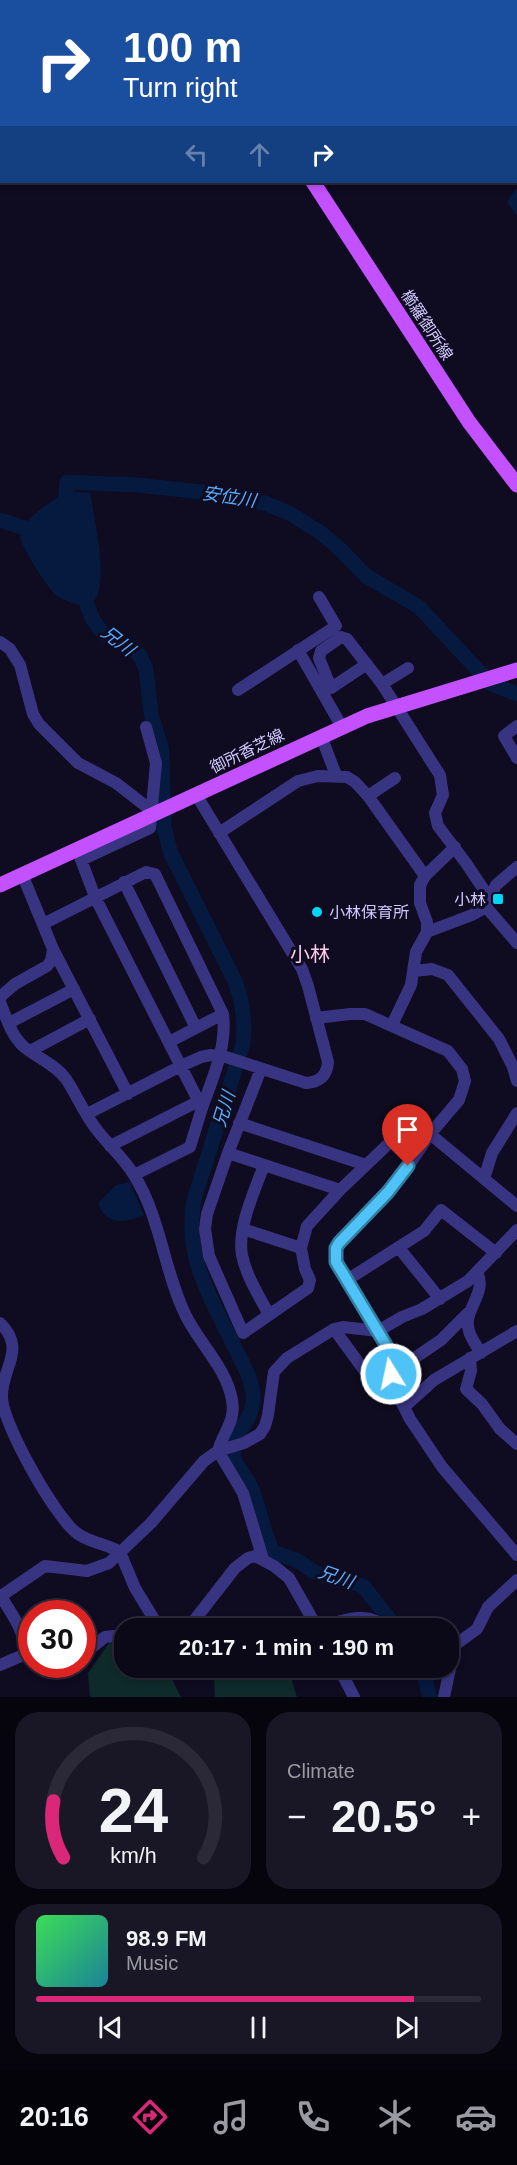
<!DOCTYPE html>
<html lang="en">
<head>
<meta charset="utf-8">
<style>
	:root { --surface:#0b0818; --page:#191625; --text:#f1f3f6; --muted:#9a9aa2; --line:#2b2937; --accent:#db2777 }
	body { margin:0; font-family:Arial,"Noto Sans JP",sans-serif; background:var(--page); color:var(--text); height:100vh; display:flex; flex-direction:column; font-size:22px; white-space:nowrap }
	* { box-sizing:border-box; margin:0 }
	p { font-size:20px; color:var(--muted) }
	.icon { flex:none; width:33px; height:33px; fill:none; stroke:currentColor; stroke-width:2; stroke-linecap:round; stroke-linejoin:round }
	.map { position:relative; height:1697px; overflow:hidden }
	.panel { display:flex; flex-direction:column; gap:15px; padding:15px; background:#06040d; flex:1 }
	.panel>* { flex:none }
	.top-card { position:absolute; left:0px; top:0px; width:518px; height:183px; box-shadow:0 3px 9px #0003,0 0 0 2px var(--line); background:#1a4fa0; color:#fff; overflow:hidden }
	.speed { position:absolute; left:18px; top:1600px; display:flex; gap:12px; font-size:30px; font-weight:700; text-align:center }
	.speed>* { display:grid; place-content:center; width:78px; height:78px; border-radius:50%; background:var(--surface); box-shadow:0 3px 9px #0003,0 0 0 2px var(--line); line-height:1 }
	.speed .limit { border:9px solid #d22; background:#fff; color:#111 }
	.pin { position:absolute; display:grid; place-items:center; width:51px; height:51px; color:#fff; margin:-62px -26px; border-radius:50% 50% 50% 0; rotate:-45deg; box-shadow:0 0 6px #0007 }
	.pin .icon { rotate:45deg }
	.me { position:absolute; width:66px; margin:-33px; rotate:350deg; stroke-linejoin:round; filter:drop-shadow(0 0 4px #0008) }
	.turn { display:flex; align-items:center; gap:21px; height:126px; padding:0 24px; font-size:27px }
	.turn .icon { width:78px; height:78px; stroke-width:2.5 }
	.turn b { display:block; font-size:42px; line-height:51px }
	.lanes { display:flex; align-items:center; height:57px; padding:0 24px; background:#0003; justify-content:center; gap:30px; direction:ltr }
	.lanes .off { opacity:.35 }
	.big { font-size:45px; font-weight:700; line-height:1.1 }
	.panel .widget { flex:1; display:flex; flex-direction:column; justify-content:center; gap:9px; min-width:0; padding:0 21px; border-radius:24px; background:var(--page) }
	.panel .dial { align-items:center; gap:0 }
	.dial svg { height:156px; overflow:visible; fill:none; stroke:var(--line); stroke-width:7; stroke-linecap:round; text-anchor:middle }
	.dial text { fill:var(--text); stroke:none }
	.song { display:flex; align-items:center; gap:18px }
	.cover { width:72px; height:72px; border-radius:9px; background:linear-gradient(135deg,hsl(130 70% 55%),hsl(190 70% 35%)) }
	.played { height:6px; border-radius:3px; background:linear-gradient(90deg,var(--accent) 85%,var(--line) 85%) }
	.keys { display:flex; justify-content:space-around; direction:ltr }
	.heat { display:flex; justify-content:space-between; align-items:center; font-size:33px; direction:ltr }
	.panel .tiles { flex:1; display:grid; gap:15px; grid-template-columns:1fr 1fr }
	.widget:last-child { grid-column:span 2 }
	.trip { position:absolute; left:114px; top:1618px; width:345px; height:60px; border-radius:24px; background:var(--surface); box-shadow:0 3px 9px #0003,0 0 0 2px var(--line); font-weight:700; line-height:60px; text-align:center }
	.tab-bar { display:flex; height:96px; justify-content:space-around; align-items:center; background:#04030a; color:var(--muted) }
	.tab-bar .icon { width:42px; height:42px }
	.tab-bar .on { color:var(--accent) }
	.tab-bar b { font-size:27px; color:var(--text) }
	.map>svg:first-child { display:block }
</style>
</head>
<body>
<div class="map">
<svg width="517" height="1697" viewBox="0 0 517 1697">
	<rect width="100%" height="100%" fill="#0f0b20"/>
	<path fill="#0e2a2a" d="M124,1639V1668H166L181,1697H90L88,1673L109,1643Z
		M228,1668H280L291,1678L297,1697H215L214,1677Z"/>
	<path fill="#06193e" d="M515,190H517V216L507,202Z
		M68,491L90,493C94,517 110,584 93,602C91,604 87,605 84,606C75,604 62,601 55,594C47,587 18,543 20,534C24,517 54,500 68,491Z
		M130,1182L144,1215C125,1223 106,1226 98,1203L116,1185Z"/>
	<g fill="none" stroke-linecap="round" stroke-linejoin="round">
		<path stroke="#06193e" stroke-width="15" d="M0,66L2,67
			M516,160L517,161
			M64,510L67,482L137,485L202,492L265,503L291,514L321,533L338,547L366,576L419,607L491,684L517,694
			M0,520L43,534
			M80,587L93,620L103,633L133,648L140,656L146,669L151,713L162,751L164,827L171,854L235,981C243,1003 245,1021 243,1044L194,1200C184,1259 210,1295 234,1346C240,1358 247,1370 251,1383C261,1421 233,1426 233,1451C233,1465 246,1475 251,1487C260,1509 263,1532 273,1552L298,1561L314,1572L337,1580L355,1583L364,1587L397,1629
			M422,1668L430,1697"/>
		<path stroke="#393481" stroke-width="12" d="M0,642L10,649L20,665L33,714L39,724L78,763L116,783L152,811
			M298,650L342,727
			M367,664L331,688L319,658L321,651L341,637L347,639L382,684L436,769L440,775L443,795L435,813L438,826L466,863L490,899
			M382,684L408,668
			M238,690L336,626L319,597
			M517,726L504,736L517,758
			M321,736L336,775
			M368,796L395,778
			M219,833L298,781L318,776L347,777L355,782L368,796L425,876
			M77,849L95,897L202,1108L190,1147L134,1175
			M81,860L150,828L156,763L146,727
			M22,874L53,949L128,1094
			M124,882L196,1028
			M486,907L517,943
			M43,924L146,872L155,874L223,1014L169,1042
			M427,932L472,915L486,907L496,885L517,867
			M414,971L432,969L448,975L499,1039L513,1067L517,1081
			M0,997L15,984L47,966L51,961L53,949
			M0,1002C6,1017 11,1035 23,1046C37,1058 55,1064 66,1079C76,1094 83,1111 94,1126C106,1143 123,1157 134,1175C161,1218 164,1272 186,1316C200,1344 227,1369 232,1400C236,1422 223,1432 218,1451L243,1493L263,1559
			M316,1018L350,1014H365L448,1051L462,1069L465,1081L459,1100L430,1134L399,1180L339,1243L336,1248V1261L386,1345L390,1359L393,1385L410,1419L442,1467L517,1555
			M9,1023L74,989
			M392,1025L411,985L416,952L427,932V922L420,903V885L425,876L455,847
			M30,1051L90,1019
			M261,1069L228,1153L207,1214L205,1229L209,1256L243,1333L308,1288L310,1280L305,1269L301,1248L307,1226L340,1190L406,1127H418L430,1134L517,1206
			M202,1108C213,1077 227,1047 223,1014
			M87,1114L181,1066L201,1057L211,1055L226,1057L306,1083C319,1082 327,1076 328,1062L308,986L302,969L197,796
			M239,1123L366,1165
			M110,1146L199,1101
			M228,1153L340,1190
			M264,1165C255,1190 237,1228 242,1255C246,1276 260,1297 269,1315
			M484,1179L492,1153L517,1113
			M243,1229L301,1248
			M399,1248L440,1299
			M477,1272C488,1294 462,1310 469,1331C471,1339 477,1346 481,1353
			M347,1280L424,1231L441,1210L496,1253
			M0,1323C28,1350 0,1369 2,1399C4,1426 56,1519 78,1534C91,1543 107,1544 120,1552L135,1588L160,1629
			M334,1329L369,1377L393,1385
			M470,1358L471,1371L466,1389L482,1404L500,1429L517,1444
			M391,1374L441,1340L468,1313
			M404,1407L434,1380L517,1331
			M0,1595C11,1613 26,1631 24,1653L21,1656
			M1,1596L45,1566L87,1571L109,1563L151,1523L204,1461L218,1451L244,1443L260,1434L265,1426L268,1415L274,1372L287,1358L334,1329L343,1327L378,1331L402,1317L422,1309L468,1281L517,1230
			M317,1626C340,1624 368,1607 385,1629
			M182,1629L193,1622L235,1568L248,1558L255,1556L274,1566L289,1578L318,1629
			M448,1650L477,1629L488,1607L517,1580
			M82,1655L105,1637L124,1635
			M0,1665L21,1656H27
			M339,1668L354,1697
			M444,1697L455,1645"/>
		<path stroke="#c351ff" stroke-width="15" d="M196,0L197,2
			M474,0L475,2
			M516,28H517
			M313,182L469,422L517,485
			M0,885L367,716L517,670"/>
	</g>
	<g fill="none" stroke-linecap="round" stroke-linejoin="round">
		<defs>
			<path id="route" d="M391,1374L390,1359L386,1345L336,1262V1248L339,1243L388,1192L408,1166"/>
		</defs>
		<use href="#route" stroke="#337fa1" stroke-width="15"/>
		<use href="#route" stroke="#4fc3f7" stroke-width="10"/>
	</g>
	<g fill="#00d6f5" stroke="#0f0b20" stroke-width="2">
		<rect x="492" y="893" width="12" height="12" rx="3"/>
		<circle cx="317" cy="912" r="6"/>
	</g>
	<g text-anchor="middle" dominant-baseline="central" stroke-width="6" stroke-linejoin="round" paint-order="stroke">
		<g font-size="16" fill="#d2caff" stroke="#0f0b20">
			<text transform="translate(427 325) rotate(57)">櫛羅御所線</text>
			<text transform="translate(247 751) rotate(-26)">御所香芝線</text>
		</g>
		<g font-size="16" fill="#d2caff" stroke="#0f0b20" text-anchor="end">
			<text x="486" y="899">小林</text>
			<text x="329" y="912" text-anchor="start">小林保育所</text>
		</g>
		<g font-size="18" font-style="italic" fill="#58adff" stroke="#0f0b20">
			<text transform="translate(229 497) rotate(9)">安位川</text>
			<text transform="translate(118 641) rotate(38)">兄川</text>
			<text transform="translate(224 1109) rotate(-73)">兄川</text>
			<text transform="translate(336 1577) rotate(19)">兄川</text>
		</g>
		<g font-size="20" fill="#ffcceb" stroke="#0f0b20">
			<text x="310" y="954">小林</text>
		</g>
	</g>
</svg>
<div class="speed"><div class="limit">30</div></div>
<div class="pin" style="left:408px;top:1166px;background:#d93025"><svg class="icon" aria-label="arrive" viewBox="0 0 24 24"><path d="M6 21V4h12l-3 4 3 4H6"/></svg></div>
<svg class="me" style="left:391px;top:1374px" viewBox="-20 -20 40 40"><circle r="17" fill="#4fc3f7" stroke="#fff" stroke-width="3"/><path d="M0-11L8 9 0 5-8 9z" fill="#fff"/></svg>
<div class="trip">20:17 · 1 min · 190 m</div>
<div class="top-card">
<div class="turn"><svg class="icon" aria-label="right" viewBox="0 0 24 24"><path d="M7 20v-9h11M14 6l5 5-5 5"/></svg><div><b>100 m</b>Turn right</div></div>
<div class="lanes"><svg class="icon off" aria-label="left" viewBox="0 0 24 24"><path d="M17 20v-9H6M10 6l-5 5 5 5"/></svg><svg class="icon off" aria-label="ahead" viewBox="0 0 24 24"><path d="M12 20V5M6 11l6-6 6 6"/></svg><svg class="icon" aria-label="right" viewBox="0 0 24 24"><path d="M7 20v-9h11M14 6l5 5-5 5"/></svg></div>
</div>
</div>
<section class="panel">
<div class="tiles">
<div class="widget dial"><svg viewBox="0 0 100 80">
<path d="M14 69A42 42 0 1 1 86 69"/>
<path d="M14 69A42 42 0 0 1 9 40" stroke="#db2777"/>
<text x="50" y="56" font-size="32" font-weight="700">24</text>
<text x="50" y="72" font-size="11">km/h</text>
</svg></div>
<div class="widget"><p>Climate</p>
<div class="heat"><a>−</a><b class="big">20.5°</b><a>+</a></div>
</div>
<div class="widget">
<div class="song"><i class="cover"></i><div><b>98.9 FM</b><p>Music</p></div></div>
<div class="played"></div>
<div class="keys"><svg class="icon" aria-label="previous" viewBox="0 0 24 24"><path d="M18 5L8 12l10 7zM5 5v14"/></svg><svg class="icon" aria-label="pause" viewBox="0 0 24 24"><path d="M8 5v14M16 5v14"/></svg><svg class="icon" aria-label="next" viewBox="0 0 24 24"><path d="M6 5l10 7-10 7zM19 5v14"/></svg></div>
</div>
</div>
</section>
<nav class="tab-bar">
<b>20:16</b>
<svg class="icon on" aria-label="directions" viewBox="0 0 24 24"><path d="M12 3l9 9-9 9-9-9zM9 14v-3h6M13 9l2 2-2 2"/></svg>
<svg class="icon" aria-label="music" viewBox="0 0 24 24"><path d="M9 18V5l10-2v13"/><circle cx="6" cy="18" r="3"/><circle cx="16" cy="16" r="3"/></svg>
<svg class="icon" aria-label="phone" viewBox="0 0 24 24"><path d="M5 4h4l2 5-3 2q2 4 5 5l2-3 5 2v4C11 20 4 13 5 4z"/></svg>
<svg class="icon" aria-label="climate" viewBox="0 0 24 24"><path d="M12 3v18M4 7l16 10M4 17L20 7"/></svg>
<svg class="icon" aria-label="car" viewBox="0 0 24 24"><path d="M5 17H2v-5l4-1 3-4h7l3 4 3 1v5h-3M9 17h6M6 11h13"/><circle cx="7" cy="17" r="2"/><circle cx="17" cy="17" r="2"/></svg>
</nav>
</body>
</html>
